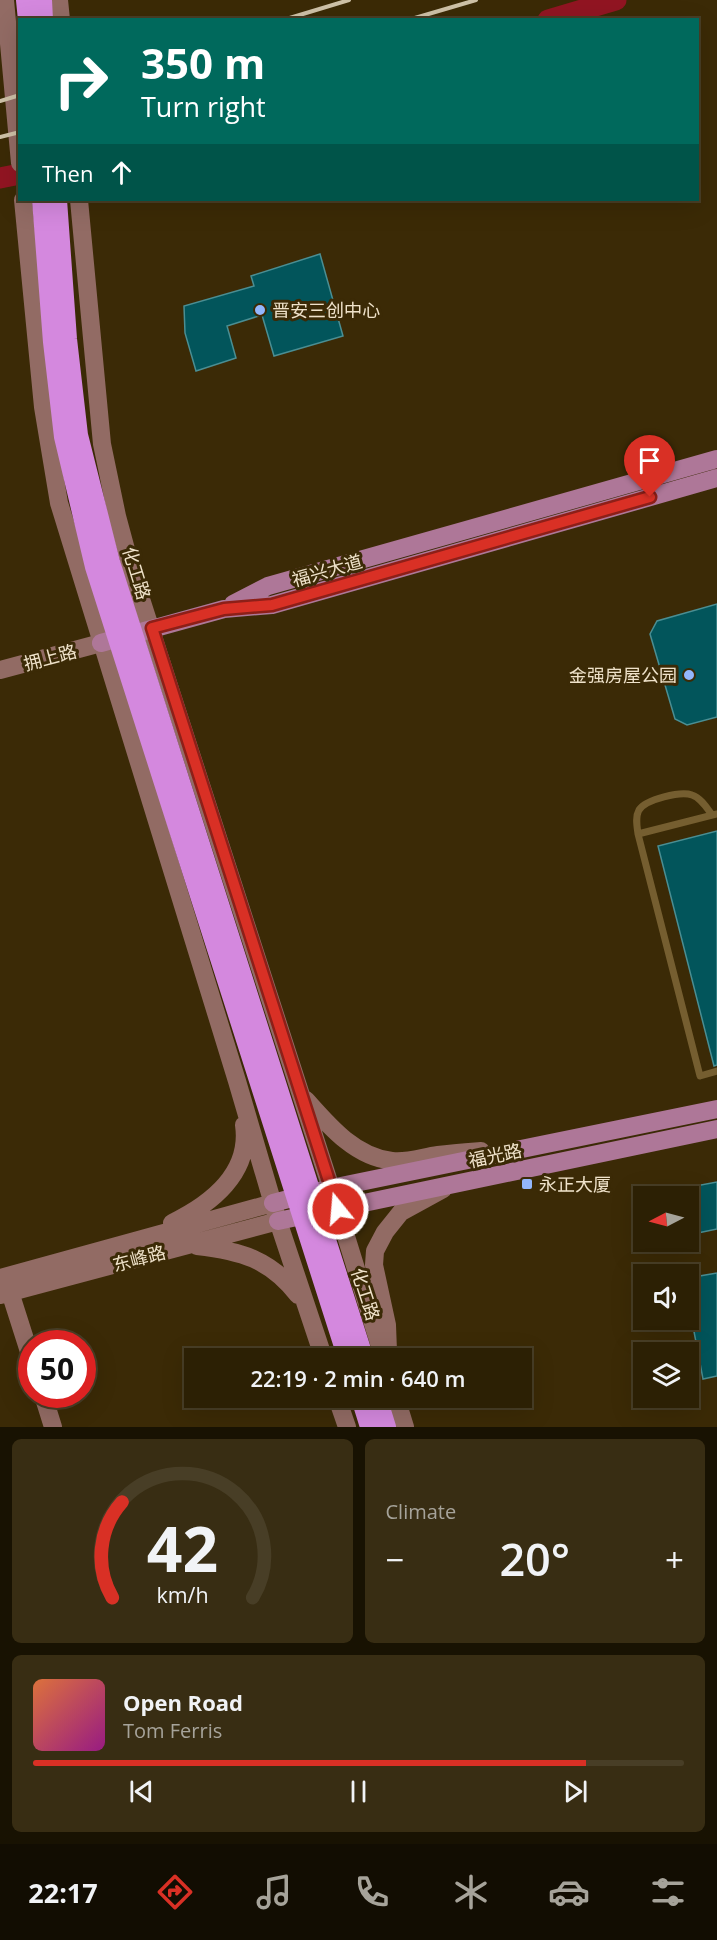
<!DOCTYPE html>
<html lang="en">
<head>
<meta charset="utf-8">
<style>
	:root { --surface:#2c2004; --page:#382d13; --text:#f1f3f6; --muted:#a6a39a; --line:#483e26; --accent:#d93025 }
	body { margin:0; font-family:"Open Sans","Noto Sans SC",sans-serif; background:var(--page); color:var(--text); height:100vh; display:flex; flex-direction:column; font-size:22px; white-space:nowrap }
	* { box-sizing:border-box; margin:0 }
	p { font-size:20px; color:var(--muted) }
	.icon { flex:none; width:33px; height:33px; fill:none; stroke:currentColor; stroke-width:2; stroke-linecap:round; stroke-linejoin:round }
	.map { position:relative; height:1427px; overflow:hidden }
	.details { display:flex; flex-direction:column; gap:12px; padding:12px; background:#181202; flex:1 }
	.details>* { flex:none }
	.banner { position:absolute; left:18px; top:18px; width:681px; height:183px; border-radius:0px; box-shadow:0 6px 24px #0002,0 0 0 2px var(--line); background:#00695c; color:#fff; overflow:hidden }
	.needle { width:39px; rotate:264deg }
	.controls { position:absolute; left:633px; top:1186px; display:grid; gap:12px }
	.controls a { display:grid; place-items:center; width:66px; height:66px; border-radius:0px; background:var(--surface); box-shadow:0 6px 24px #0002,0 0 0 2px var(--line); font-size:30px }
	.speed { position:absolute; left:18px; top:1330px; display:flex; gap:12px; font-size:30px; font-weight:700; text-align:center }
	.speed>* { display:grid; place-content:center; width:78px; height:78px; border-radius:50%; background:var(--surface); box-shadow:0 6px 24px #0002,0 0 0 2px var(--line); line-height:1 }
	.speed .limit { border:9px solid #d22; background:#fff; color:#111 }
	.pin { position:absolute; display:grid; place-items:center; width:51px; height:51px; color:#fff; margin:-62px -26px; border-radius:50% 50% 50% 0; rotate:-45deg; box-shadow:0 0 6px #0007 }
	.pin .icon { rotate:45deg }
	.me { position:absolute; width:66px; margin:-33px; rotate:343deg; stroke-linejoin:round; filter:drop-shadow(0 0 4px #0008) }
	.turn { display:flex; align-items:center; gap:21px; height:126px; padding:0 24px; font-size:27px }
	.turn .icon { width:78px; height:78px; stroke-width:2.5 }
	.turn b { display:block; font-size:42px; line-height:51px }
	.then { display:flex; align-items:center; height:57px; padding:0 24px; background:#0003; gap:12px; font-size:22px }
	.big { font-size:45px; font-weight:600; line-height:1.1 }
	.details .tile { flex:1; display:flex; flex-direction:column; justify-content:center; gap:9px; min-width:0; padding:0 21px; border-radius:9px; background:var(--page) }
	.details .dial { align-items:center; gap:0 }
	.dial svg { height:156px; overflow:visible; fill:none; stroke:var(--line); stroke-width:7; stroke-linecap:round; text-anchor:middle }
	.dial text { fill:var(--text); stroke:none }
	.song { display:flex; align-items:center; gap:18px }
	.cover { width:72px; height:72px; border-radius:9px; background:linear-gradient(135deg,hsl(20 70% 55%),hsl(310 70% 35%)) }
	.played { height:6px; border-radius:3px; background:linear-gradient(90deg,var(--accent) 85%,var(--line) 85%) }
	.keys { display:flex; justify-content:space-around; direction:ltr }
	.heat { display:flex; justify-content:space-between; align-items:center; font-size:33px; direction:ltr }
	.details .tiles { flex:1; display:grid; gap:12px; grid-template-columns:1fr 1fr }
	.tile:last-child { grid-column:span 2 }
	.trip { position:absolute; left:184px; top:1348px; width:348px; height:60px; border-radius:0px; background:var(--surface); box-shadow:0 6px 24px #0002,0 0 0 2px var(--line); font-weight:600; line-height:60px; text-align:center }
	.tabs { display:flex; height:96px; justify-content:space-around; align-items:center; background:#120d02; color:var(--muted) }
	.tabs .icon { width:42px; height:42px }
	.tabs .selected { color:var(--accent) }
	.tabs b { font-size:27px; color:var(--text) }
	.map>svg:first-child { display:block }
</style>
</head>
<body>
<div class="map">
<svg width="717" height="1427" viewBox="0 0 717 1427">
	<rect width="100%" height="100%" fill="#3b2a06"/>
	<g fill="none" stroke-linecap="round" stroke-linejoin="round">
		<path stroke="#911522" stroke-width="21" d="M548,20L616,0
			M0,178L20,174"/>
	</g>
	<path fill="#02555b" stroke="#4a8e93" stroke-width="1.5" d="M320,254L343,336L274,356L262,315L227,326L236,358L196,371L185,333L184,306L254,286L251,276Z
		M717,604V717L687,725L675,719L650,634L657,621Z
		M717,831V1065L714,1066L658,846Z
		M717,1182V1229L688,1235V1197H663V1192Z
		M717,1273V1376L703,1379L688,1300V1278Z"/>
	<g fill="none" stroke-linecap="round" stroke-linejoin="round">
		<path stroke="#755e30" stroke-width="7" d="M717,814L638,834L700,1076L717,1071
			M638,834C637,826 635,817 639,810C646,799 681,791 692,795C701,798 707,808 712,815"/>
		<path stroke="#926b64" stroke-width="18" d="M5,0L20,163
			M59,0L61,20
			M23,200L43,407L59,503L237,1081L278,1221L324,1359
			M79,200L102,444L117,516L131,568L331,1188L384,1359
			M0,670L101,643
			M306,1100C329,1126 355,1157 392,1161C407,1163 423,1157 438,1155C452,1153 467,1152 481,1151
			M172,1223C211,1204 251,1173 244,1125
			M197,1246C241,1251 270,1259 298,1295
			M0,1278L273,1203
			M10,1292L32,1361
			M0,1295L278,1221
			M388,1351L387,1325L374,1265L375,1251L385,1232L401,1212L443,1189
			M43,1395L53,1427
			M337,1398L347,1427
			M396,1398L405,1427"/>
		<path stroke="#ae7798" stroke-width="18" d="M233,604L268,586L717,459
			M101,643L224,609L272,605L717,478
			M273,1203L331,1188L717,1109
			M278,1221L717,1129"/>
		<path stroke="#d488de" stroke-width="18" d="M25,0L27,20
			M43,0L44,20
			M41,200L52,342L63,437L94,567L347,1359
			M58,200L68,339L79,435L111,562L365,1359
			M360,1398L369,1427
			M378,1398L387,1427"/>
		<path stroke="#cec1a7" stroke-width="4" d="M283,20L349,0
			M408,20L476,0
			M0,101L20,95
			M0,137L20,132"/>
	</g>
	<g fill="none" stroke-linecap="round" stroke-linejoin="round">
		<defs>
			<path id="route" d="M338,1209L152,628L224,609L272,605L650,497"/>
		</defs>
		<use href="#route" stroke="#8d1f18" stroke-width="15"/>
		<use href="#route" stroke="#d93025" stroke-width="10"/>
	</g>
	<g fill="#93b7fd" stroke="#3b2a06" stroke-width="2">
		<circle cx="260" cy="310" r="6"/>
		<circle cx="689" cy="675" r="6"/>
		<rect x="521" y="1178" width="12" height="12" rx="3"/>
	</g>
	<g text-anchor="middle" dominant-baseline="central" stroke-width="6" stroke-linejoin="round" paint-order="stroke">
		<g font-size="18" fill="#efe2ca" stroke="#3b2a06" text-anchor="start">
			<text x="272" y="310">晋安三创中心</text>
			<text x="677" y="675" text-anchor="end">金强房屋公园</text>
			<text x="539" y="1184">永正大厦</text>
		</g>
		<g font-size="18" fill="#efe2ca" stroke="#3b2a06">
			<text transform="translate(327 570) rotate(-16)">福兴大道</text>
			<text transform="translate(137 573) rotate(73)">化工路</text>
			<text transform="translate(50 657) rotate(-15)">拥上路</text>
			<text transform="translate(495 1155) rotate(-12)">福光路</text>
			<text transform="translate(139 1258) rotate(-15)">东峰路</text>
			<text transform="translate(366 1294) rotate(72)">化工路</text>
		</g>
	</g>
</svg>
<div class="controls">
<a><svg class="needle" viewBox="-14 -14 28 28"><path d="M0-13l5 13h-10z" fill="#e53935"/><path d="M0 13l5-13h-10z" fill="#a6a39a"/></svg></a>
<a><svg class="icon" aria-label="sound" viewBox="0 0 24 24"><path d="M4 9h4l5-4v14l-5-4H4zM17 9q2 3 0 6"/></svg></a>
<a><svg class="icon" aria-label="layers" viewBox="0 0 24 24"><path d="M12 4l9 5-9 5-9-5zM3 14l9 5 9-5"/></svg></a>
</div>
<div class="speed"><div class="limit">50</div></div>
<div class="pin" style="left:650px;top:497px;background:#d93025"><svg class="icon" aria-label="arrive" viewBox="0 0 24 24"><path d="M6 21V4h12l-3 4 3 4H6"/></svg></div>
<svg class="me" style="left:338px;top:1209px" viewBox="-20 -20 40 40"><circle r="17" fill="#d93025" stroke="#fff" stroke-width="3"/><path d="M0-11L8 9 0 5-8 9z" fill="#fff"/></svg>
<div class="trip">22:19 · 2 min · 640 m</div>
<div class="banner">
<div class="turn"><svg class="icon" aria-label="right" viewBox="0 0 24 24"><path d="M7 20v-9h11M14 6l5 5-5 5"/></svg><div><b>350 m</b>Turn right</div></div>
<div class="then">Then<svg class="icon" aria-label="ahead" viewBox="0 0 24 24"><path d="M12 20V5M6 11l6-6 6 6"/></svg></div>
</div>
</div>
<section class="details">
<div class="tiles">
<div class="tile dial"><svg viewBox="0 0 100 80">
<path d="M14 69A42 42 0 1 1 86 69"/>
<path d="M14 69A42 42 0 0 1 19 20" stroke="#d93025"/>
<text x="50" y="56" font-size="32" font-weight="700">42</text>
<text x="50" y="72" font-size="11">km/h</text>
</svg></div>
<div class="tile"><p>Climate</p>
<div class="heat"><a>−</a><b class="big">20°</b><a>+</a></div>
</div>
<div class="tile">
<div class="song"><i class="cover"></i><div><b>Open Road</b><p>Tom Ferris</p></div></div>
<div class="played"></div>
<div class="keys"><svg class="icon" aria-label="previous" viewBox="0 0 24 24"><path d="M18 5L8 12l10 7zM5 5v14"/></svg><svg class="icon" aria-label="pause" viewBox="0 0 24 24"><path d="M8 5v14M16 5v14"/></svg><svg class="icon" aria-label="next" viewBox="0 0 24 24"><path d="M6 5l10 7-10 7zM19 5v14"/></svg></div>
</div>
</div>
</section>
<nav class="tabs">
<b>22:17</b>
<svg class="icon selected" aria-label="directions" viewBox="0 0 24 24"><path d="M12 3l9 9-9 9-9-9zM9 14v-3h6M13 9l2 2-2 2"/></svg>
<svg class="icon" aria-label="music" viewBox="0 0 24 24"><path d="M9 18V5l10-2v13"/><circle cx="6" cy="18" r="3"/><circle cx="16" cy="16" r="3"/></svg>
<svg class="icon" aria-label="phone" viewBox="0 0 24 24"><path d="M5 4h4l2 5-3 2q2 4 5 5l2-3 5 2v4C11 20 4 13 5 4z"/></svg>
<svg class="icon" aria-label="climate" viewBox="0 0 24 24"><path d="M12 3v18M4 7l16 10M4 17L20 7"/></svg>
<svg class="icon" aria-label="car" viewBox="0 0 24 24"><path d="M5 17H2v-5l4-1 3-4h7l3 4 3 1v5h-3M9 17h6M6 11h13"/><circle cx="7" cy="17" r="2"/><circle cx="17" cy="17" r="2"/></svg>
<svg class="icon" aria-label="filters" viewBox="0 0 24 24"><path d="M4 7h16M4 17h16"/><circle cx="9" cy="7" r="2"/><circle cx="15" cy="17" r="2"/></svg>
</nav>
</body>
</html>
